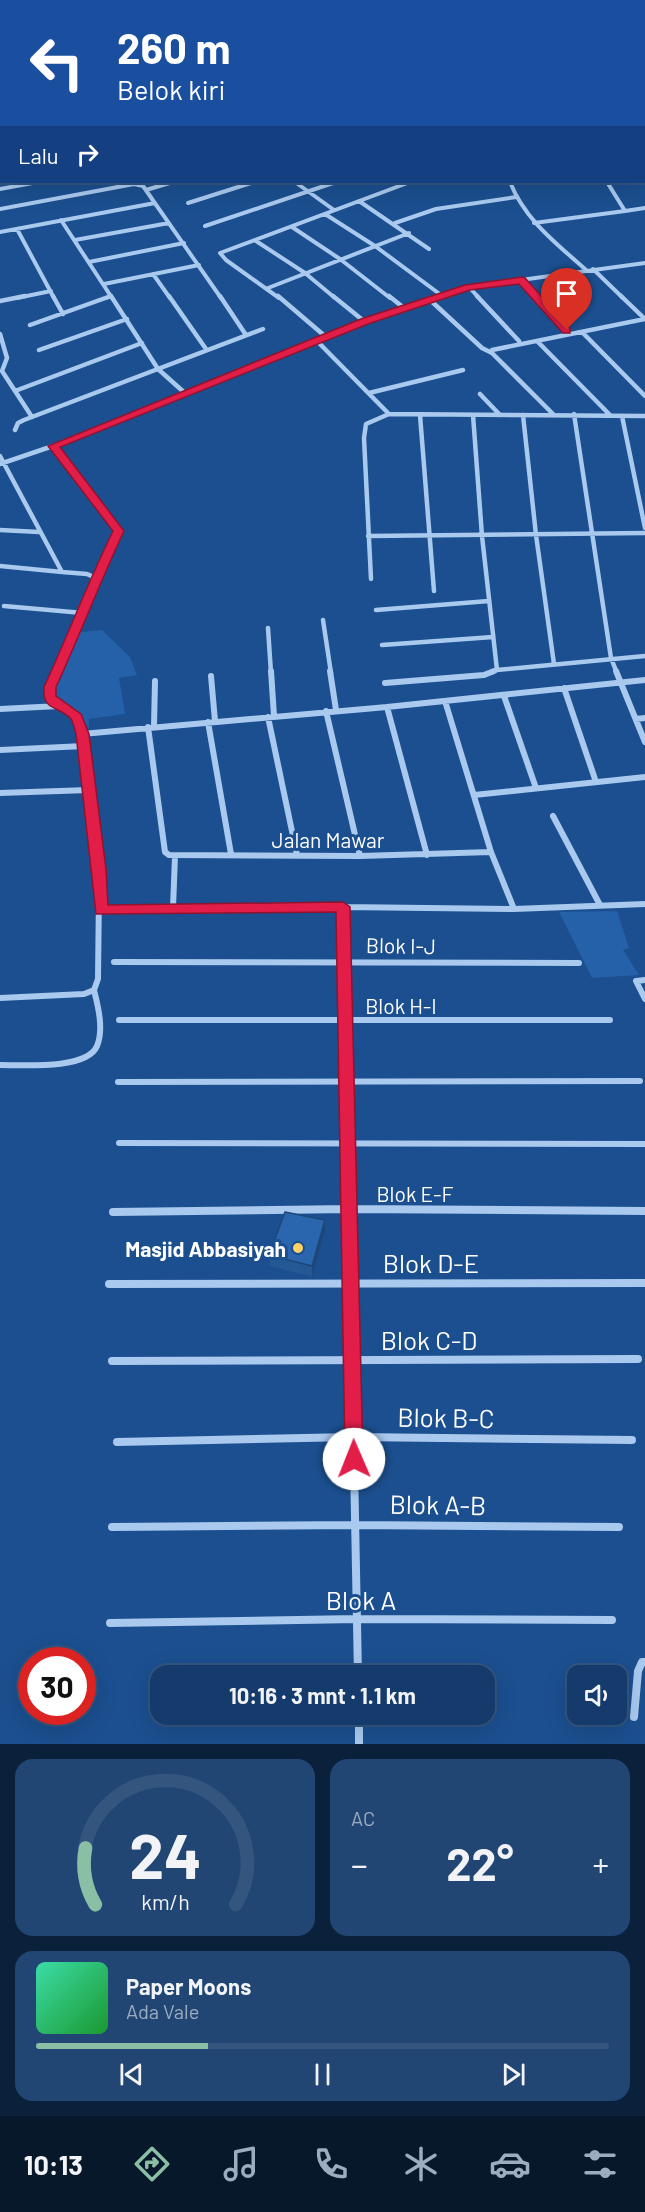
<!DOCTYPE html>
<html lang="id">
<head>
<meta charset="utf-8">
<style>
	:root { --surface:#143b6b; --page:#214673; --text:#f1f3f6; --muted:#9dadc1; --line:#33557e; --accent:#8abfa5 }
	body { margin:0; font-family:Barlow,sans-serif; background:var(--page); color:var(--text); height:100vh; display:flex; flex-direction:column; font-size:22px; white-space:nowrap }
	* { box-sizing:border-box; margin:0 }
	p { font-size:20px; color:var(--muted) }
	.icon { flex:none; width:33px; height:33px; fill:none; stroke:currentColor; stroke-width:2; stroke-linecap:round; stroke-linejoin:round }
	.map { position:relative; height:1744px; overflow:hidden }
	.side { display:flex; flex-direction:column; gap:15px; padding:15px; background:#0b203b; flex:1 }
	.side>* { flex:none }
	.guide { position:absolute; left:0px; top:0px; width:645px; height:183px; box-shadow:0 6px 24px #0002,0 0 0 2px var(--line); background:#1a4fa0; color:#fff; overflow:hidden }
	.tools { position:absolute; left:567px; top:1665px; display:grid; gap:12px }
	.tools a { display:grid; place-items:center; width:60px; height:60px; border-radius:12px; background:var(--surface); box-shadow:0 6px 24px #0002,0 0 0 2px var(--line); font-size:30px }
	.speed { position:absolute; left:18px; top:1647px; display:flex; gap:12px; font-size:30px; font-weight:700; text-align:center }
	.speed>* { display:grid; place-content:center; width:78px; height:78px; border-radius:50%; background:var(--surface); box-shadow:0 6px 24px #0002,0 0 0 2px var(--line); line-height:1 }
	.speed .limit { border:9px solid #d22; background:#fff; color:#111 }
	.pin { position:absolute; display:grid; place-items:center; width:51px; height:51px; color:#fff; margin:-62px -26px; border-radius:50% 50% 50% 0; rotate:-45deg; box-shadow:0 0 6px #0007 }
	.pin .icon { rotate:45deg }
	.me { position:absolute; width:66px; margin:-33px; rotate:359deg; stroke-linejoin:round; filter:drop-shadow(0 0 4px #0008) }
	.turn { display:flex; align-items:center; gap:21px; height:126px; padding:0 18px; font-size:27px }
	.turn .icon { width:78px; height:78px; stroke-width:2.5 }
	.turn b { display:block; font-size:42px; line-height:51px }
	.then { display:flex; align-items:center; height:57px; padding:0 18px; background:#0003; gap:12px; font-size:22px }
	.big { font-size:45px; font-weight:700; line-height:1.1 }
	.side .widget { flex:1; display:flex; flex-direction:column; justify-content:center; gap:9px; min-width:0; padding:0 21px; border-radius:18px; background:var(--page) }
	.side .dial { align-items:center; gap:0 }
	.dial svg { height:156px; overflow:visible; fill:none; stroke:var(--line); stroke-width:7; stroke-linecap:round; text-anchor:middle }
	.dial text { fill:var(--text); stroke:none }
	.song { display:flex; align-items:center; gap:18px }
	.cover { width:72px; height:72px; border-radius:9px; background:linear-gradient(135deg,hsl(160 70% 55%),hsl(130 70% 35%)) }
	.played { height:6px; border-radius:3px; background:linear-gradient(90deg,var(--accent) 30%,var(--line) 30%) }
	.keys { display:flex; justify-content:space-around; direction:ltr }
	.heat { display:flex; justify-content:space-between; align-items:center; font-size:33px; direction:ltr }
	.side .tiles { flex:1; display:grid; gap:15px; grid-template-columns:1fr 1fr }
	.widget:last-child { grid-column:span 2 }
	.trip { position:absolute; left:150px; top:1665px; width:345px; height:60px; border-radius:18px; background:var(--surface); box-shadow:0 6px 24px #0002,0 0 0 2px var(--line); font-weight:700; line-height:60px; text-align:center }
	.menu { display:flex; height:96px; justify-content:space-around; align-items:center; background:#08182b; color:var(--muted) }
	.menu .icon { width:42px; height:42px }
	.menu .current { color:var(--accent) }
	.menu b { font-size:27px; color:var(--text) }
	.map>svg:first-child { display:block }
</style>
</head>
<body>
<div class="map">
<svg width="645" height="1744" viewBox="0 0 645 1744">
	<rect width="100%" height="100%" fill="#1b4f8f"/>
	<path fill="#2461a8" d="M102,630L130,657L137,675L119,678L125,714L89,719V728L75,712L57,700L54,696L55,688L80,632Z
		M617,911L629,948L623,950L639,975L592,978L559,912Z"/>
	<g fill="none" stroke-linecap="round" stroke-linejoin="round">
		<path stroke="#a9c9ee" stroke-width="4" d="M644,59L645,64
			M295,182L334,210
			M510,182C525,220 556,243 586,270
			M0,189L38,182
			M146,190L173,182
			M359,201L429,249
			M188,203L254,182
			M0,209L134,184L143,186L221,298
			M625,211L645,208
			M325,214L375,246L441,295
			M61,220L112,298
			M395,223L436,209L516,197
			M534,223L625,211L607,182
			M205,226L336,182
			M292,227L340,259L390,298
			M17,229L54,298
			M0,232L155,203
			M75,240L169,223
			M256,241L305,273L335,298
			M89,262L184,243
			M593,269L623,298
			M153,274L170,298
			M522,280L538,298
			M104,284L199,265
			M469,287L479,298
			M268,288L409,233
			M17,298L51,291
			M106,298L111,296
			M279,298L226,260L220,253L410,182
			M433,298L469,287L645,263"/>
		<path stroke="#a9c9ee" stroke-width="4.5" d="M53,296L63,314
			M111,296L158,369L186,394
			M169,296L206,349
			M220,296L246,335
			M278,296L326,337
			M333,296L365,322
			M389,296L404,308
			M477,296L519,341
			M537,296L567,330
			M621,296L645,319
			M429,299L482,348L492,353
			M0,301L25,296
			M30,325L111,296
			M582,332L645,396
			M0,334L7,358L2,371L32,417
			M317,341L389,414
			M538,342L609,414
			M39,350L127,319
			M15,391L142,343
			M369,393L463,370
			M480,394L500,415
			M553,414L492,353V350L645,319
			M574,414L611,658L617,673
			M420,415L434,591
			M473,415L482,536L497,670
			M523,415L536,535L554,664
			M622,416L645,528
			M15,430L18,423L24,420L263,329
			M53,446L118,531L56,673
			M0,456L62,572L87,574L96,578
			M0,464L53,446L365,322L438,296
			M0,530L39,532
			M368,536L645,533
			M0,566L62,572
			M371,579L364,438L366,424L389,414L645,416
			M4,606L83,613
			M376,610L489,601
			M323,620L331,673
			M268,628L271,673
			M382,645L493,637
			M490,673L497,670L645,656"/>
		<path stroke="#a9c9ee" stroke-width="6" d="M271,671L274,716
			M330,671L336,710
			M616,671L645,742
			M211,676L215,721
			M385,683L484,675L494,671
			M564,688L596,782
			M504,696L536,788
			M445,701L491,852L514,909
			M387,707L427,855
			M0,709L59,706
			M326,711L360,856
			M268,717L297,855
			M636,719L645,718
			M208,722L231,854
			M154,726L155,681
			M148,727L165,852L169,855L360,856L491,852
			M82,734L387,707L645,680
			M0,750L84,746
			M0,793L89,790
			M474,795L645,777
			M553,816L600,905
			M343,907L348,1146
			M173,908L175,856
			M101,910L343,907L514,909L645,904
			M114,962L579,963
			M645,980L636,981L645,999
			M0,998L84,994L94,990L98,979L99,892L82,734L76,717L52,699L50,687L57,671
			M119,1020H610
			M0,1065C22,1065 87,1070 97,1046C104,1029 98,1006 94,990
			M118,1082L640,1081
			M119,1143L645,1144"/>
		<path stroke="#a9c9ee" stroke-width="8" d="M348,1145L358,1676
			M113,1212L349,1209L645,1211
			M109,1284L645,1283
			M112,1361L638,1359
			M117,1442L353,1437L632,1440
			M112,1527L355,1525L619,1527
			M110,1623L357,1619L612,1620
			M359,1714V1744
			M634,1717L638,1671L642,1662H645"/>
	</g>
	<path fill="#245895" d="M325,1231L312,1277L270,1266L269,1255Z"/>
	<path fill="#1d4779" d="M325,1220V1231L312,1277V1266Z"/>
	<path fill="#2a66ad" stroke="#1d4779" stroke-width="1.5" d="M285,1212L325,1220L312,1266L269,1255Z"/>
	<path fill="#e11d48" stroke="#92132f" stroke-width="1.5" d="M522,277L525,278L570,328V333H563L519,284L470,290L368,324L60,447L124,531C100,582 80,635 56,687V696L81,714L89,734L106,869L108,905L343,902L350,907L363,1459L360,1465L354,1468L347,1465L345,1459L336,912L96,914L76,734C75,730 73,722 71,719C59,705 42,712 44,687C68,635 88,582 113,531L48,446L361,319L465,285Z"/>
	<circle fill="#ffd166" stroke="#1b4f8f" stroke-width="2" cx="298" cy="1248" r="6"/>
	<g text-anchor="middle" dominant-baseline="central" stroke-width="6" stroke-linejoin="round" paint-order="stroke">
		<g font-size="21" fill="#fff" stroke="#1b4f8f">
			<text x="328" y="839">Jalan Mawar</text>
			<text transform="translate(401 945) rotate(1)">Blok I-J</text>
			<text x="401" y="1005">Blok H-I</text>
			<text x="415" y="1193">Blok E-F</text>
		</g>
		<g font-size="21" font-weight="bold" fill="#fff" stroke="#1b4f8f" text-anchor="end">
			<text x="286" y="1248">Masjid Abbasiyah</text>
		</g>
		<g font-size="26" fill="#fff" stroke="#1b4f8f">
			<text x="431" y="1262">Blok D-E</text>
			<text x="429" y="1339">Blok C-D</text>
			<text transform="translate(446 1417) rotate(1)">Blok B-C</text>
			<text transform="translate(438 1504) rotate(1)">Blok A-B</text>
			<text x="361" y="1599">Blok A</text>
		</g>
	</g>
</svg>
<div class="tools">
<a><svg class="icon" aria-label="sound" viewBox="0 0 24 24"><path d="M4 9h4l5-4v14l-5-4H4zM17 9q2 3 0 6"/></svg></a>
</div>
<div class="speed"><div class="limit">30</div></div>
<div class="pin" style="left:567px;top:330px;background:#d93025"><svg class="icon" aria-label="arrive" viewBox="0 0 24 24"><path d="M6 21V4h12l-3 4 3 4H6"/></svg></div>
<svg class="me" style="left:354px;top:1459px" viewBox="-20 -20 40 40"><circle r="19" fill="#fff"/><path d="M0-13L10 11 0 6-10 11z" fill="#e11d48"/></svg>
<div class="trip">10:16 · 3 mnt · 1.1 km</div>
<div class="guide">
<div class="turn"><svg class="icon" aria-label="left" viewBox="0 0 24 24"><path d="M17 20v-9H6M10 6l-5 5 5 5"/></svg><div><b>260 m</b>Belok kiri</div></div>
<div class="then">Lalu<svg class="icon" aria-label="right" viewBox="0 0 24 24"><path d="M7 20v-9h11M14 6l5 5-5 5"/></svg></div>
</div>
</div>
<section class="side">
<div class="tiles">
<div class="widget dial"><svg viewBox="0 0 100 80">
<path d="M14 69A42 42 0 1 1 86 69"/>
<path d="M14 69A42 42 0 0 1 9 40" stroke="#8abfa5"/>
<text x="50" y="56" font-size="32" font-weight="700">24</text>
<text x="50" y="72" font-size="11">km/h</text>
</svg></div>
<div class="widget"><p>AC</p>
<div class="heat"><a>−</a><b class="big">22°</b><a>+</a></div>
</div>
<div class="widget">
<div class="song"><i class="cover"></i><div><b>Paper Moons</b><p>Ada Vale</p></div></div>
<div class="played"></div>
<div class="keys"><svg class="icon" aria-label="previous" viewBox="0 0 24 24"><path d="M18 5L8 12l10 7zM5 5v14"/></svg><svg class="icon" aria-label="pause" viewBox="0 0 24 24"><path d="M8 5v14M16 5v14"/></svg><svg class="icon" aria-label="next" viewBox="0 0 24 24"><path d="M6 5l10 7-10 7zM19 5v14"/></svg></div>
</div>
</div>
</section>
<nav class="menu">
<b>10:13</b>
<svg class="icon current" aria-label="directions" viewBox="0 0 24 24"><path d="M12 3l9 9-9 9-9-9zM9 14v-3h6M13 9l2 2-2 2"/></svg>
<svg class="icon" aria-label="music" viewBox="0 0 24 24"><path d="M9 18V5l10-2v13"/><circle cx="6" cy="18" r="3"/><circle cx="16" cy="16" r="3"/></svg>
<svg class="icon" aria-label="phone" viewBox="0 0 24 24"><path d="M5 4h4l2 5-3 2q2 4 5 5l2-3 5 2v4C11 20 4 13 5 4z"/></svg>
<svg class="icon" aria-label="climate" viewBox="0 0 24 24"><path d="M12 3v18M4 7l16 10M4 17L20 7"/></svg>
<svg class="icon" aria-label="car" viewBox="0 0 24 24"><path d="M5 17H2v-5l4-1 3-4h7l3 4 3 1v5h-3M9 17h6M6 11h13"/><circle cx="7" cy="17" r="2"/><circle cx="17" cy="17" r="2"/></svg>
<svg class="icon" aria-label="filters" viewBox="0 0 24 24"><path d="M4 7h16M4 17h16"/><circle cx="9" cy="7" r="2"/><circle cx="15" cy="17" r="2"/></svg>
</nav>
</body>
</html>
